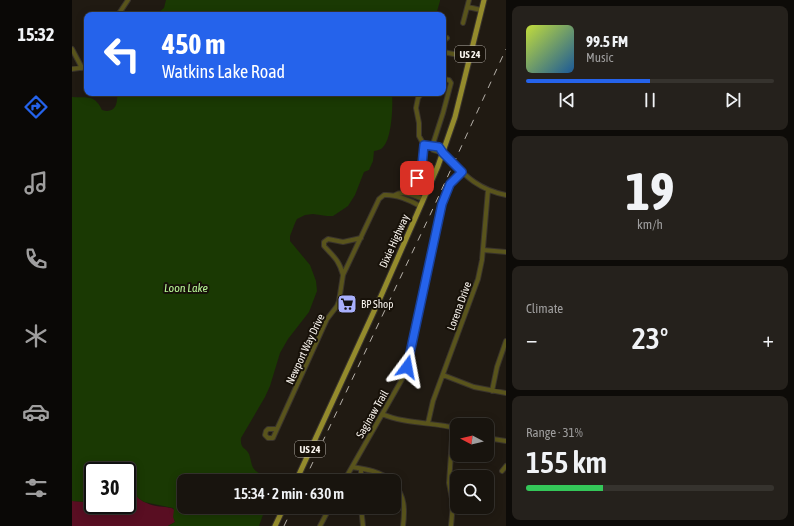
<!DOCTYPE html>
<html lang="en">
<head>
<meta charset="utf-8">
<style>
	:root { --surface:#18140e; --page:#25211c; --text:#f1f3f6; --muted:#9f9e9e; --line:#36332e; --accent:#2563eb }
	body { margin:0; font-family:"Asap Condensed",sans-serif; background:var(--page); color:var(--text); height:100vh; display:flex; flex-direction:column; font-size:15px; white-space:nowrap }
	* { box-sizing:border-box; margin:0 }
	p { font-size:13px; color:var(--muted) }
	.icon { flex:none; width:22px; height:22px; fill:none; stroke:currentColor; stroke-width:2; stroke-linecap:round; stroke-linejoin:round }
	.map { position:relative; flex:1; overflow:hidden }
	.panel { display:flex; flex-direction:column; gap:6px; padding:6px; background:#0d0b08; width:288px }
	.panel>* { flex:none }
	.top-card { position:absolute; left:12px; top:12px; width:362px; height:84px; border-radius:8px; box-shadow:0 2px 10px #0003,0 0 0 1px var(--line); background:#2563eb; color:#fff; overflow:hidden }
	.needle { width:26px; rotate:277deg }
	.fabs { position:absolute; left:378px; top:418px; display:grid; gap:8px }
	.fabs a { display:grid; place-items:center; width:44px; height:44px; border-radius:8px; background:var(--surface); box-shadow:0 2px 10px #0003,0 0 0 1px var(--line); font-size:20px }
	.speed { position:absolute; left:12px; top:462px; display:flex; gap:8px; font-size:20px; font-weight:700; text-align:center }
	.speed>* { display:grid; place-content:center; width:52px; height:52px; border-radius:50%; background:var(--surface); box-shadow:0 2px 10px #0003,0 0 0 1px var(--line); line-height:1 }
	.speed .limit { border:2px solid #111; border-radius:6px; background:#fff; color:#111 }
	.pin { position:absolute; display:grid; place-items:center; width:34px; height:34px; color:#fff; margin:-17px; border-radius:8px; box-shadow:0 2px 6px #0006 }
	.me { position:absolute; width:44px; margin:-22px; rotate:13deg; stroke-linejoin:round; filter:drop-shadow(0 0 3px #0008) }
	.turn { display:flex; align-items:center; gap:14px; height:84px; padding:0 12px; font-size:18px }
	.turn .icon { width:52px; height:52px; stroke-width:2.5 }
	.turn b { display:block; font-size:28px; line-height:34px }
	.big { font-size:30px; font-weight:600; line-height:1.1 }
	.panel .tile { flex:1; display:flex; flex-direction:column; justify-content:center; gap:6px; min-width:0; padding:0 14px; border-radius:8px; background:var(--page) }
	.panel .dial { align-items:center; gap:0 }
	.dial b { font-size:52px; line-height:1 }
	.song { display:flex; align-items:center; gap:12px }
	.cover { width:48px; height:48px; border-radius:6px; background:linear-gradient(135deg,hsl(70 70% 55%),hsl(210 70% 35%)) }
	.played { height:4px; border-radius:2px; background:linear-gradient(90deg,var(--accent) 50%,var(--line) 50%) }
	.keys { display:flex; justify-content:space-around; direction:ltr }
	.heat { display:flex; justify-content:space-between; align-items:center; font-size:22px; direction:ltr }
	.charge { height:6px; border-radius:3px; background:linear-gradient(90deg,#34c759 31%,var(--line) 0) }
	.trip { position:absolute; left:105px; top:474px; width:224px; height:40px; border-radius:8px; background:var(--surface); box-shadow:0 2px 10px #0003,0 0 0 1px var(--line); font-weight:600; line-height:40px; text-align:center }
	main { display:flex; flex:1; min-height:0 }
	.menu { display:flex; flex-direction:column; width:72px; justify-content:space-around; align-items:center; background:#0a0806; color:var(--muted) }
	.menu .icon { width:28px; height:28px }
	.menu .selected { color:var(--accent) }
	.menu b { font-size:18px; color:var(--text) }
	.map>svg:first-child { display:block }
</style>
</head>
<body>
<main>
<nav class="menu">
<b>15:32</b>
<svg class="icon selected" aria-label="directions" viewBox="0 0 24 24"><path d="M12 3l9 9-9 9-9-9zM9 14v-3h6M13 9l2 2-2 2"/></svg>
<svg class="icon" aria-label="music" viewBox="0 0 24 24"><path d="M9 18V5l10-2v13"/><circle cx="6" cy="18" r="3"/><circle cx="16" cy="16" r="3"/></svg>
<svg class="icon" aria-label="phone" viewBox="0 0 24 24"><path d="M5 4h4l2 5-3 2q2 4 5 5l2-3 5 2v4C11 20 4 13 5 4z"/></svg>
<svg class="icon" aria-label="climate" viewBox="0 0 24 24"><path d="M12 3v18M4 7l16 10M4 17L20 7"/></svg>
<svg class="icon" aria-label="car" viewBox="0 0 24 24"><path d="M5 17H2v-5l4-1 3-4h7l3 4 3 1v5h-3M9 17h6M6 11h13"/><circle cx="7" cy="17" r="2"/><circle cx="17" cy="17" r="2"/></svg>
<svg class="icon" aria-label="filters" viewBox="0 0 24 24"><path d="M4 7h16M4 17h16"/><circle cx="9" cy="7" r="2"/><circle cx="15" cy="17" r="2"/></svg>
</nav>
<div class="map">
<svg width="434" height="526" viewBox="0 0 434 526">
	<rect width="100%" height="100%" fill="#201a12"/>
	<path fill="#590e22" d="M59,479L65,483L61,489C70,512 100,504 102,510C103,512 101,517 103,522L96,526H0V501L15,502L21,501V505H55V480Z"/>
	<path fill="#1a3903" d="M94,0H368V1L364,15H83L92,8Z
		M45,93H320C321,106 320,138 311,147C309,150 306,150 302,151L301,161L297,170L292,172L283,195L276,206L261,216H255L241,214L233,215L225,219L223,223L218,236V241L238,265L244,281L245,291L237,312L216,339L208,353L198,386L193,397L169,438C168,450 174,447 177,454C181,466 178,470 192,475L193,481H112V507H192V512L187,526H96L103,522L101,517L102,510L101,508L72,502L66,498L61,489L65,483L62,480H55V471H21V501L15,502L0,501V97C14,98 23,94 30,110C43,114 46,104 45,93Z"/>
	<g fill="none" stroke-linecap="round" stroke-linejoin="round">
		<defs>
			<path id="minor" d="M396,7L409,10
				M46,15L56,0
				M391,23L397,0
				M371,41L375,38
				M0,49L10,68
				M371,52L397,57
				M0,69L15,67
				M352,145L360,147L371,113L379,83L377,80L371,79
				M371,153L361,150L360,147L363,145L367,147L371,153C392,174 404,189 434,195
				M342,184L350,165L352,145L347,136V123L344,108L346,98L350,93
				M323,195C332,190 342,196 351,199
				M411,250L434,252
				M271,275C267,260 262,257 252,246V242L256,239L271,242L289,238
				M371,375L402,387L434,393
				M420,391L425,367L434,341
				M310,414C333,424 359,422 384,428
				M356,423L361,401L406,279L410,260L416,190
				M205,429L201,438H196L193,435L194,431L196,429H205L255,319L265,306L267,301L271,275L307,199L312,195C323,194 338,200 348,206
				M415,438L434,441
				M280,467C293,469 308,471 319,481
				M289,469V481
				M430,471L434,466
				M272,481L333,374L337,359L370,204L378,184L390,172
				M322,484C333,496 333,510 331,526
				M289,507L291,526
				M248,526L258,507
				M379,526L381,504L377,483L380,439L383,428"/>
			<path id="major" d="M224,481L309,296L366,166L383,117L412,0
				M203,526L212,507"/>
		</defs>
		<use href="#minor" stroke="#3a342c" stroke-width="6"/>
		<use href="#major" stroke="#3a342c" stroke-width="7"/>
		<use href="#minor" stroke="#59541c" stroke-width="4"/>
		<use href="#major" stroke="#948b2c" stroke-width="5"/>
		<path stroke="#b5b0a9" stroke-width="1" stroke-dasharray="7 7" stroke-linecap="butt" d="M232,481L358,215L434,49
			M212,526L221,507"/>
	</g>
	<g fill="none" stroke-linecap="round" stroke-linejoin="round">
		<defs>
			<path id="route" d="M335,367L370,204L378,184L390,172L371,153L367,147L352,145L350,165L345,178"/>
		</defs>
		<use href="#route" stroke="#184099" stroke-width="10"/>
		<use href="#route" stroke="#2563eb" stroke-width="7"/>
	</g>
	<defs>
		<symbol id="supermarket-square" viewBox="-11 -11 22 22"><rect x="-9" y="-9" width="18" height="18" rx="4" fill="#a8b0fc" stroke="#171109"/><path d="M-6-5.5h2.5l.6 2H6L4.5 2H-2.5L-4.4-4H-6ZM-1.5 3.2a1.3 1.3 0 1 0 .1 0ZM3 3.2a1.3 1.3 0 1 0 .1 0Z" fill="#111"/></symbol>
	</defs>
	<g fill-rule="evenodd">
		<use href="#supermarket-square" x="264" y="293" width="22" height="22"/>
	</g>
	<g text-anchor="middle" dominant-baseline="central" stroke-width="4" stroke-linejoin="round" paint-order="stroke">
		<g fill="#171109" stroke="#b5b0a9" stroke-width="1">
			<rect x="383" y="46" width="30" height="16" rx="3"/>
			<rect x="223" y="441" width="30" height="16" rx="3"/>
		</g>
		<g font-size="10" font-weight="bold" fill="#f9f4ee">
			<text x="398" y="54">US 24</text>
			<text x="238" y="449">US 24</text>
		</g>
		<g font-size="11" fill="#f9f4ee" stroke="#171109">
			<text transform="translate(322 241) rotate(-66)">Dixie Highway</text>
			<text transform="translate(387 306) rotate(-70)">Lorena Drive</text>
			<text transform="translate(233 349) rotate(-65)">Newport Way Drive</text>
			<text transform="translate(300 414) rotate(-60)">Saginaw Trail</text>
		</g>
		<g font-size="11" fill="#f9f4ee" stroke="#171109" text-anchor="start">
			<text x="289" y="304">BP Shop</text>
		</g>
		<g font-size="12" font-style="italic" fill="#b8f697" stroke="#171109">
			<text x="114" y="288">Loon Lake</text>
		</g>
	</g>
</svg>
<div class="fabs">
<a><svg class="needle" viewBox="-14 -14 28 28"><path d="M0-13l5 13h-10z" fill="#e53935"/><path d="M0 13l5-13h-10z" fill="#9f9e9e"/></svg></a>
<a><svg class="icon" aria-label="search" viewBox="0 0 24 24"><circle cx="10" cy="10" r="6"/><path d="M15 15l6 6"/></svg></a>
</div>
<div class="speed"><div class="limit">30</div></div>
<div class="pin" style="left:345px;top:178px;background:#d93025"><svg class="icon" aria-label="arrive" viewBox="0 0 24 24"><path d="M6 21V4h12l-3 4 3 4H6"/></svg></div>
<svg class="me" style="left:335px;top:367px" viewBox="-20 -20 40 40"><path d="M0-17L14 15 0 8-14 15z" fill="#2563eb" stroke="#fff" stroke-width="4"/></svg>
<div class="trip">15:34 · 2 min · 630 m</div>
<div class="top-card">
<div class="turn"><svg class="icon" aria-label="left" viewBox="0 0 24 24"><path d="M17 20v-9H6M10 6l-5 5 5 5"/></svg><div><b>450 m</b>Watkins Lake Road</div></div>
</div>
</div>
<section class="panel">
<div class="tile">
<div class="song"><i class="cover"></i><div><b>99.5 FM</b><p>Music</p></div></div>
<div class="played"></div>
<div class="keys"><svg class="icon" aria-label="previous" viewBox="0 0 24 24"><path d="M18 5L8 12l10 7zM5 5v14"/></svg><svg class="icon" aria-label="pause" viewBox="0 0 24 24"><path d="M8 5v14M16 5v14"/></svg><svg class="icon" aria-label="next" viewBox="0 0 24 24"><path d="M6 5l10 7-10 7zM19 5v14"/></svg></div>
</div>
<div class="tile dial"><b>19</b><p>km/h</p></div>
<div class="tile"><p>Climate</p>
<div class="heat"><a>−</a><b class="big">23°</b><a>+</a></div>
</div>
<div class="tile"><p>Range · 31%</p><b class="big">155 km</b><div class="charge"></div></div>
</section>
</main>
</body>
</html>
